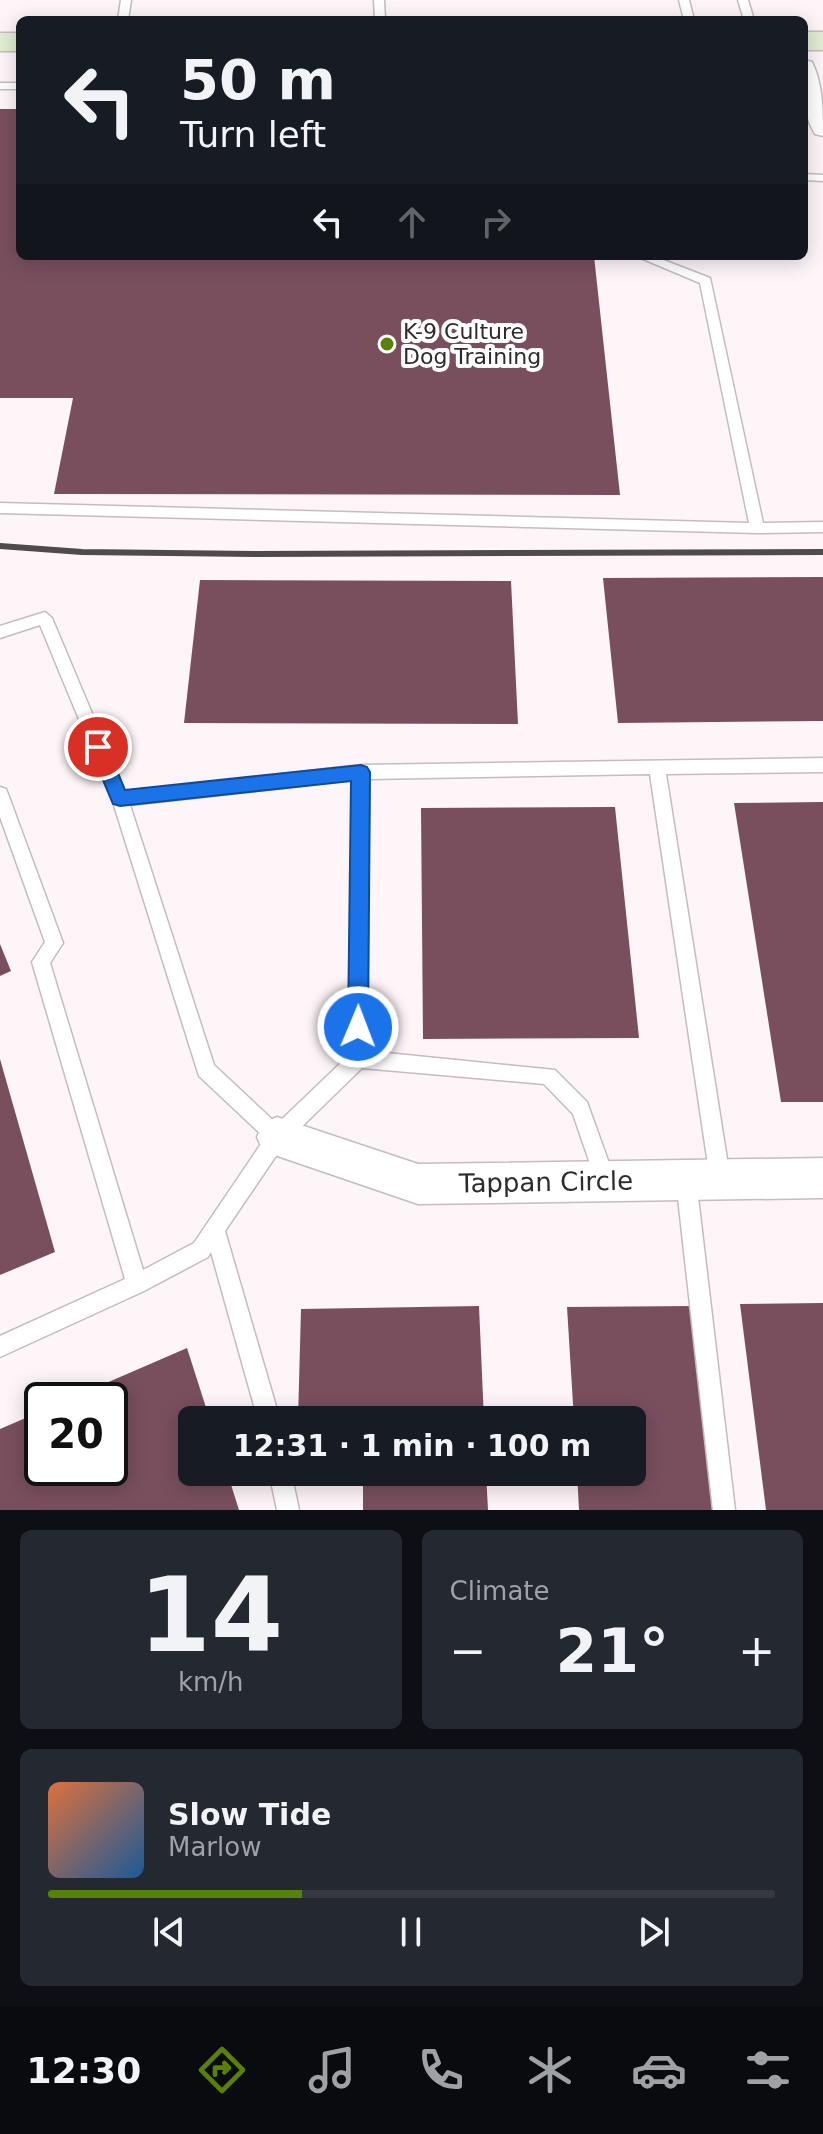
<!DOCTYPE html>
<html lang="en">
<head>
<meta charset="utf-8">
<style>
	:root { --surface:#171b24; --page:#242831; --text:#f1f3f6; --muted:#9ea1a6; --line:#363941; --accent:#578107 }
	body { margin:0; font-family:"DejaVu Sans",sans-serif; background:var(--page); color:var(--text); height:100vh; display:flex; flex-direction:column; font-size:30px; white-space:nowrap }
	* { box-sizing:border-box; margin:0 }
	p { font-size:26px; color:var(--muted) }
	.icon { flex:none; width:44px; height:44px; fill:none; stroke:currentColor; stroke-width:2; stroke-linecap:round; stroke-linejoin:round }
	.map { position:relative; height:1510px; overflow:hidden }
	.drawer { display:flex; flex-direction:column; gap:20px; padding:20px; background:#0d0f14; flex:1 }
	.drawer>* { flex:none }
	.top-card { position:absolute; left:16px; top:16px; width:792px; height:244px; border-radius:12px; box-shadow:0 4px 20px #0003; background:#171b24; color:var(--text); overflow:hidden }
	.speed { position:absolute; left:24px; top:1382px; display:flex; gap:16px; font-size:40px; font-weight:700; text-align:center }
	.speed>* { display:grid; place-content:center; width:104px; height:104px; border-radius:50%; background:var(--surface); box-shadow:0 4px 20px #0003; line-height:1 }
	.speed .limit { border:4px solid #111; border-radius:12px; background:#fff; color:#111 }
	.pin { position:absolute; display:grid; place-items:center; width:68px; height:68px; color:#fff; margin:-34px; border:4px solid #fff; border-radius:50%; box-shadow:0 2px 8px #0007 }
	.me { position:absolute; width:88px; margin:-44px; rotate:1deg; stroke-linejoin:round; filter:drop-shadow(0 0 6px #0008) }
	.turn { display:flex; align-items:center; gap:28px; height:168px; padding:0 32px; font-size:36px }
	.turn .icon { width:104px; height:104px; stroke-width:2.5 }
	.turn b { display:block; font-size:56px; line-height:68px }
	.lanes { display:flex; align-items:center; height:76px; padding:0 32px; background:#0003; justify-content:center; gap:40px; direction:ltr }
	.lanes .off { opacity:.35 }
	.big { font-size:60px; font-weight:800; line-height:1.1 }
	.drawer .widget { flex:1; display:flex; flex-direction:column; justify-content:center; gap:12px; min-width:0; padding:0 28px; border-radius:12px; background:var(--page) }
	.drawer .dial { align-items:center; gap:0 }
	.dial b { font-size:104px; line-height:1 }
	.song { display:flex; align-items:center; gap:24px }
	.cover { width:96px; height:96px; border-radius:12px; background:linear-gradient(135deg,hsl(20 70% 55%),hsl(210 70% 35%)) }
	.played { height:8px; border-radius:4px; background:linear-gradient(90deg,var(--accent) 35%,var(--line) 35%) }
	.keys { display:flex; justify-content:space-around; direction:ltr }
	.heat { display:flex; justify-content:space-between; align-items:center; font-size:44px; direction:ltr }
	.drawer .tiles { flex:1; display:grid; gap:20px; grid-template-columns:1fr 1fr }
	.widget:last-child { grid-column:span 2 }
	.trip { position:absolute; left:178px; top:1406px; width:468px; height:80px; border-radius:12px; background:var(--surface); box-shadow:0 4px 20px #0003; font-weight:800; line-height:80px; text-align:center }
	.dock { display:flex; height:128px; justify-content:space-around; align-items:center; background:#090b0e; color:var(--muted) }
	.dock .icon { width:56px; height:56px }
	.dock .selected { color:var(--accent) }
	.dock b { font-size:36px; color:var(--text) }
	.map>svg:first-child { display:block }
</style>
</head>
<body>
<div class="map">
<svg width="823" height="1510" viewBox="0 0 823 1510">
	<rect width="100%" height="100%" fill="#fef5f8"/>
	<path fill="#794f5e" d="M0,109H20V256H594L620,495L54,494L73,398H0Z
		M823,577V721L618,723L603,578Z
		M200,580L511,581L518,724L184,723Z
		M823,802V1102H781L734,803Z
		M615,807L639,1038L423,1039L421,808Z
		M0,944L11,971L0,976Z
		M0,1059L55,1252L0,1275Z
		M823,1303V1510H766L740,1304Z
		M479,1306L484,1420H298L301,1309Z
		M693,1306L715,1510H579L577,1472H632V1420H574L567,1307Z
		M187,1348L210,1420H192V1472H227L239,1510H0V1429L42,1411V1468H110V1400H67Z
		M363,1472H486L488,1510H363Z"/>
	<g fill="none" stroke-linecap="round" stroke-linejoin="round">
		<defs>
			<path id="lane" d="M121,0H131L128,20H118Z
				M374,0H384L385,20H375Z
				M679,0H689L694,20H684Z
				M738,0H748L754,20H744Z
				M0,83H20V89H0Z
				M804,174L823,175V181L804,180Z
				M636,256H653L710,278L763,523L823,522V532L757,533L0,513V503L749,523L700,283Z
				M45,612L52,618L125,792L361,765L823,758V772L666,774L730,1178L727,1185L720,1188L713,1185L710,1178L650,774L369,779L367,1051L555,1070L587,1102L615,1180L612,1187L605,1190L598,1187L573,1114L544,1084L362,1068L284,1144L225,1231L280,1420H258L211,1252L208,1257L144,1291L0,1357V1336L125,1279L32,962L45,942L0,817V787L6,789L8,794L63,943L50,963L143,1270L194,1243L265,1138L199,1076L112,799L40,625L0,638V626ZM353,780L349,1055L277,1124L214,1065L130,805Z
				M686,1170L693,1173L696,1180L735,1510H713L676,1180L679,1173Z
				M269,1472H291L299,1510H277Z"/>
			<path id="street" d="M804,60L812,62C823,84 823,111 823,136L815,134C801,112 804,85 804,60Z
				M277,1117L418,1164L823,1158V1198L418,1204L263,1151L257,1137L263,1123Z"/>
			<path id="secondary" d="M804,32H823V50H804Z
				M0,33H20V51H0Z"/>
		</defs>
		<use href="#lane" stroke="#c6bbbf" stroke-width="3"/>
		<use href="#street" stroke="#c6bbbf" stroke-width="3"/>
		<use href="#secondary" stroke="#c6bbbf" stroke-width="3"/>
		<use href="#lane" fill="#fff" fill-rule="evenodd"/>
		<use href="#street" fill="#fff" fill-rule="evenodd"/>
		<use href="#secondary" fill="#e0ecd3" fill-rule="evenodd"/>
		<path stroke="#4f4a4c" stroke-width="6" d="M0,546L82,552L255,554L823,552"/>
	</g>
	<path fill="#1a73e8" stroke="#114b97" stroke-width="2" d="M98,739L105,742L125,790L361,765L367,767L370,772L368,1027L365,1034L358,1037L351,1034L348,1027L351,781L120,806L113,804L89,747Z"/>
	<circle fill="#578107" stroke="#fff" stroke-width="3" cx="387" cy="344" r="8"/>
	<g text-anchor="middle" dominant-baseline="central" stroke-width="8" stroke-linejoin="round" paint-order="stroke">
		<g font-size="22" fill="#2f2a2c" stroke="#fff" text-anchor="start">
			<text x="403" y="331">K-9 Culture<tspan x="403" dy="25">Dog Training</tspan></text>
		</g>
		<g font-size="26" fill="#2f2a2c" stroke="#fff">
			<text transform="translate(546 1182) rotate(-1)">Tappan Circle</text>
		</g>
	</g>
</svg>
<div class="speed"><div class="limit">20</div></div>
<div class="pin" style="left:98px;top:747px;background:#d93025"><svg class="icon" aria-label="arrive" viewBox="0 0 24 24"><path d="M6 21V4h12l-3 4 3 4H6"/></svg></div>
<svg class="me" style="left:358px;top:1027px" viewBox="-20 -20 40 40"><circle r="17" fill="#1a73e8" stroke="#fff" stroke-width="3"/><path d="M0-11L8 9 0 5-8 9z" fill="#fff"/></svg>
<div class="trip">12:31 · 1 min · 100 m</div>
<div class="top-card">
<div class="turn"><svg class="icon" aria-label="left" viewBox="0 0 24 24"><path d="M17 20v-9H6M10 6l-5 5 5 5"/></svg><div><b>50 m</b>Turn left</div></div>
<div class="lanes"><svg class="icon" aria-label="left" viewBox="0 0 24 24"><path d="M17 20v-9H6M10 6l-5 5 5 5"/></svg><svg class="icon off" aria-label="ahead" viewBox="0 0 24 24"><path d="M12 20V5M6 11l6-6 6 6"/></svg><svg class="icon off" aria-label="right" viewBox="0 0 24 24"><path d="M7 20v-9h11M14 6l5 5-5 5"/></svg></div>
</div>
</div>
<section class="drawer">
<div class="tiles">
<div class="widget dial"><b>14</b><p>km/h</p></div>
<div class="widget"><p>Climate</p>
<div class="heat"><a>−</a><b class="big">21°</b><a>+</a></div>
</div>
<div class="widget">
<div class="song"><i class="cover"></i><div><b>Slow Tide</b><p>Marlow</p></div></div>
<div class="played"></div>
<div class="keys"><svg class="icon" aria-label="previous" viewBox="0 0 24 24"><path d="M18 5L8 12l10 7zM5 5v14"/></svg><svg class="icon" aria-label="pause" viewBox="0 0 24 24"><path d="M8 5v14M16 5v14"/></svg><svg class="icon" aria-label="next" viewBox="0 0 24 24"><path d="M6 5l10 7-10 7zM19 5v14"/></svg></div>
</div>
</div>
</section>
<nav class="dock">
<b>12:30</b>
<svg class="icon selected" aria-label="directions" viewBox="0 0 24 24"><path d="M12 3l9 9-9 9-9-9zM9 14v-3h6M13 9l2 2-2 2"/></svg>
<svg class="icon" aria-label="music" viewBox="0 0 24 24"><path d="M9 18V5l10-2v13"/><circle cx="6" cy="18" r="3"/><circle cx="16" cy="16" r="3"/></svg>
<svg class="icon" aria-label="phone" viewBox="0 0 24 24"><path d="M5 4h4l2 5-3 2q2 4 5 5l2-3 5 2v4C11 20 4 13 5 4z"/></svg>
<svg class="icon" aria-label="climate" viewBox="0 0 24 24"><path d="M12 3v18M4 7l16 10M4 17L20 7"/></svg>
<svg class="icon" aria-label="car" viewBox="0 0 24 24"><path d="M5 17H2v-5l4-1 3-4h7l3 4 3 1v5h-3M9 17h6M6 11h13"/><circle cx="7" cy="17" r="2"/><circle cx="17" cy="17" r="2"/></svg>
<svg class="icon" aria-label="filters" viewBox="0 0 24 24"><path d="M4 7h16M4 17h16"/><circle cx="9" cy="7" r="2"/><circle cx="15" cy="17" r="2"/></svg>
</nav>
</body>
</html>
